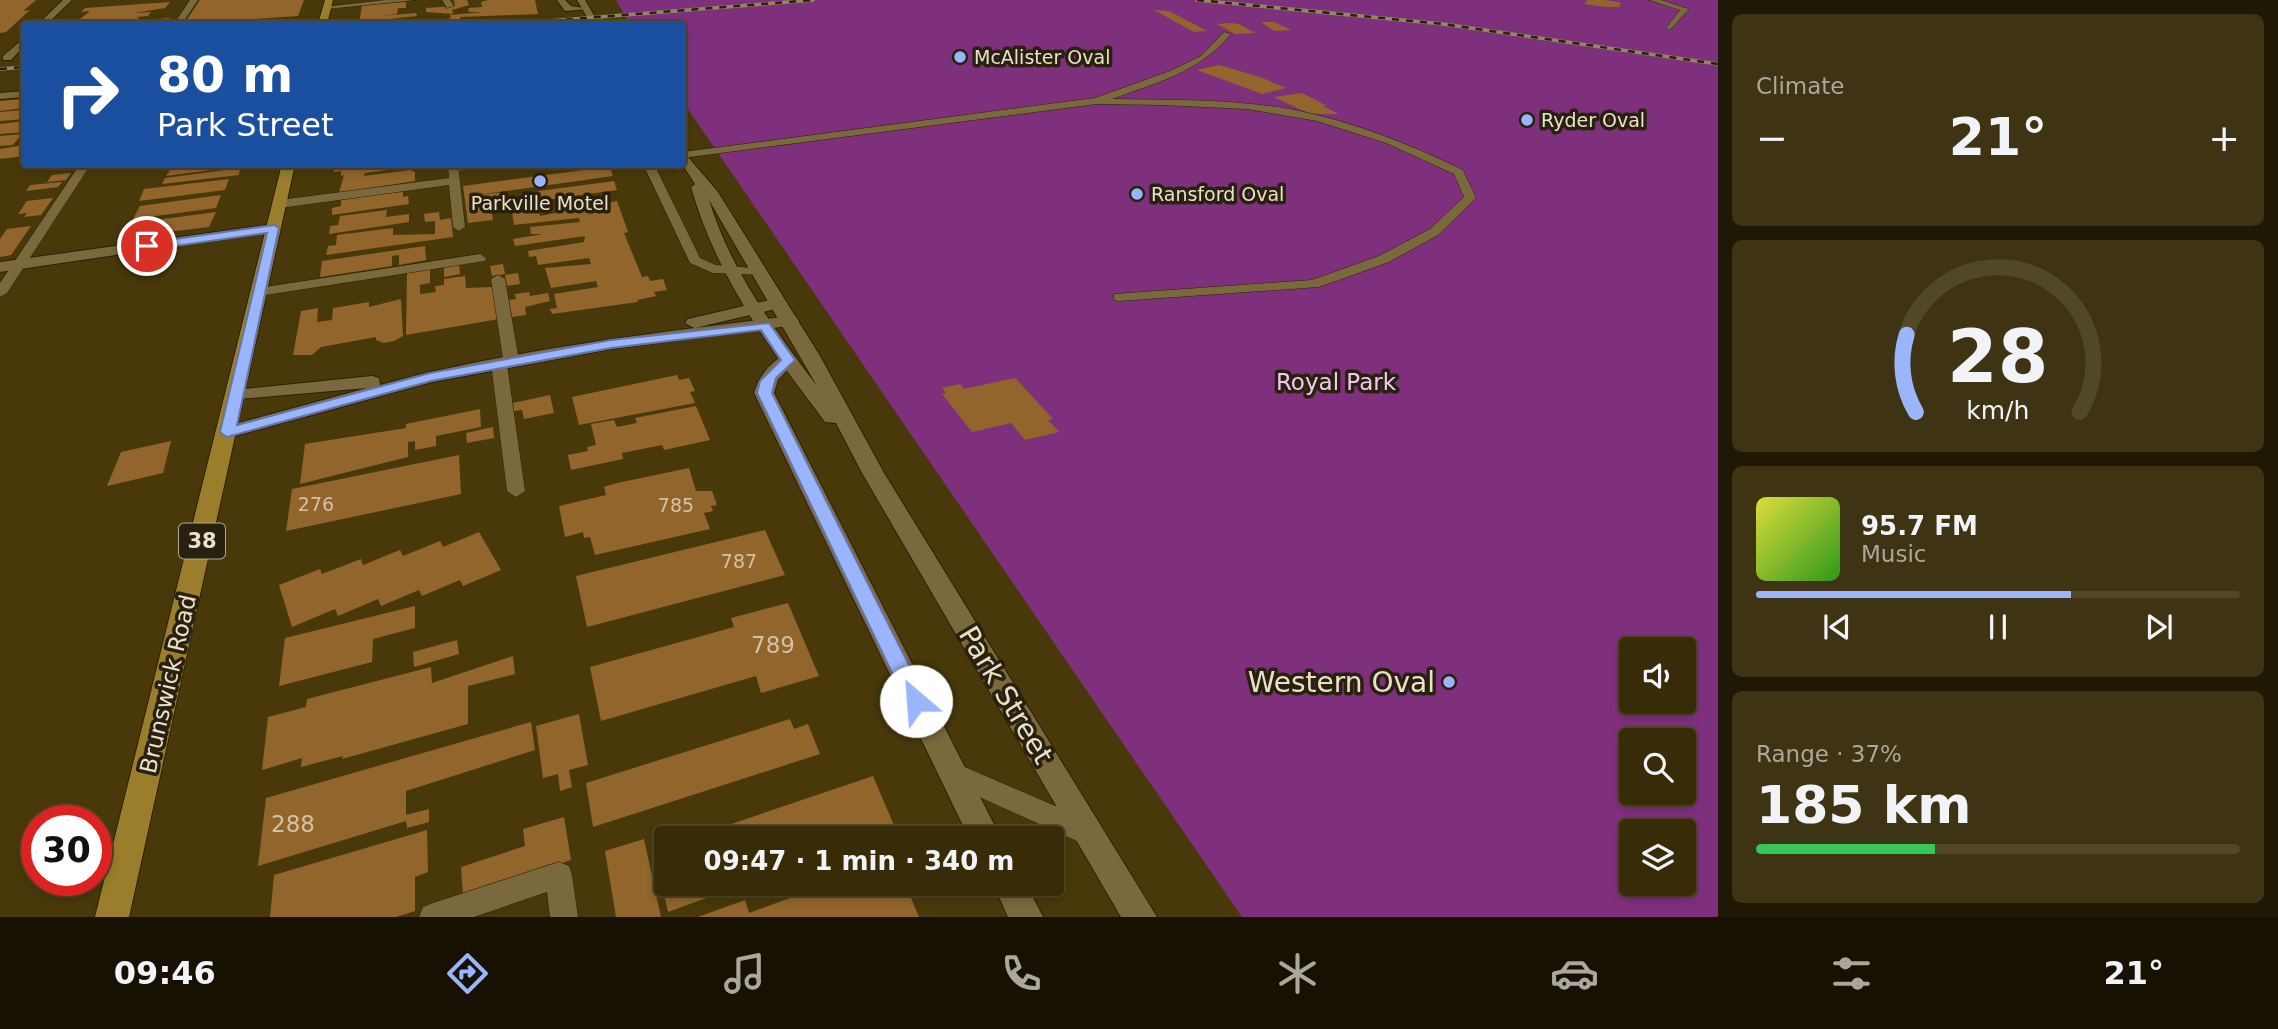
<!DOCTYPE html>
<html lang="en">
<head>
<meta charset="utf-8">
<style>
	:root { --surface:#372b08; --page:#3e3312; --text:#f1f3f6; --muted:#aaa79c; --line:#514729; --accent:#9bb5fd }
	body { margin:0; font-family:"DejaVu Sans",sans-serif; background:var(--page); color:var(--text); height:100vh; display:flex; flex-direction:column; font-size:26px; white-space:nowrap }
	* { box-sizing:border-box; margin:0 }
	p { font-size:23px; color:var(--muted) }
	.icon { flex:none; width:38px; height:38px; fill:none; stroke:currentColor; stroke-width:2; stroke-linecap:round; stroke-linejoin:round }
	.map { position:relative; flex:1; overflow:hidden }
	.details { display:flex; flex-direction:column; gap:14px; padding:14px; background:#1e1804; width:560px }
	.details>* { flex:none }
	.banner { position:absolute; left:21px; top:21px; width:665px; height:147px; border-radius:7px; box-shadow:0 4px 10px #0003,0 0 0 2px var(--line); background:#1a4fa0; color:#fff; overflow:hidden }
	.fabs { position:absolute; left:1619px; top:637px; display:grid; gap:14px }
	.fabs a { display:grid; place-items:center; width:77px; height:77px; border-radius:7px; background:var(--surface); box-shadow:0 4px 10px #0003,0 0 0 2px var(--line); font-size:35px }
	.speed { position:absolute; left:21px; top:805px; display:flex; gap:14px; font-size:35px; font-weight:700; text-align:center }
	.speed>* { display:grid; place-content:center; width:91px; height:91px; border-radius:50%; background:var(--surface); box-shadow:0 4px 10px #0003,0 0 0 2px var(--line); line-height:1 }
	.speed .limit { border:10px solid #d22; background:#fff; color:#111 }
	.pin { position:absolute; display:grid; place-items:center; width:60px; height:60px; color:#fff; margin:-30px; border:4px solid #fff; border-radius:50%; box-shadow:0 2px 7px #0007 }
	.me { position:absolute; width:77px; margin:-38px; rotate:333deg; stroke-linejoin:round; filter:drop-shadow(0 0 5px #0008) }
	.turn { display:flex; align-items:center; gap:24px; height:147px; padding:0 21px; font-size:32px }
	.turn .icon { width:91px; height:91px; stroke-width:2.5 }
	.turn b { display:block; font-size:49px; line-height:60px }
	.big { font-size:52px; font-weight:700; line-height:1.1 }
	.details .widget { flex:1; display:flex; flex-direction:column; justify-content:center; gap:10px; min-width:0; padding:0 24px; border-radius:10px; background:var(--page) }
	.details .dial { align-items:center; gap:0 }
	.dial svg { height:182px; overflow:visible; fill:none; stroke:var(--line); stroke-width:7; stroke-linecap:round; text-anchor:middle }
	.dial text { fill:var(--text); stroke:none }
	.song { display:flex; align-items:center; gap:21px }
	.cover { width:84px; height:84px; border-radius:10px; background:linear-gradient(135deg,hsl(60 70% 55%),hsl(110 70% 35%)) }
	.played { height:7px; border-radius:4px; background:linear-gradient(90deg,var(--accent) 65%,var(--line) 65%) }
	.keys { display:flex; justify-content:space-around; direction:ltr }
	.heat { display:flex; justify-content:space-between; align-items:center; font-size:38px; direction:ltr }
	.charge { height:10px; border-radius:5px; background:linear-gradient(90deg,#34c759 37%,var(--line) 0) }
	.trip { position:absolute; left:654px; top:826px; width:410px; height:70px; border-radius:7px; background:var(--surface); box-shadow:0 4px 10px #0003,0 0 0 2px var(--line); font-weight:700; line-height:70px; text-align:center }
	.tab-bar { display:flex; height:112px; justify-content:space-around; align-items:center; background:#161103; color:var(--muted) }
	.tab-bar .icon { width:49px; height:49px }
	.tab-bar .active { color:var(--accent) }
	.tab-bar b { font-size:32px; color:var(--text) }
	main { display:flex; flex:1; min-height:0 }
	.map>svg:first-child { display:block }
</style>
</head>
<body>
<main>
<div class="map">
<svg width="1718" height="917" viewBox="0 0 1718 917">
	<rect width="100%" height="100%" fill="#49390a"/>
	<path fill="#7f307d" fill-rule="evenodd" d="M616,0H1718V917H1242L683,102L682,24H630ZM1631,649H1684V702H1631ZM1631,740H1684V793H1631ZM1631,831H1684V884H1631Z"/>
	<path fill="#92652d" d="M0,0H36L23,11L30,10L6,32L0,33Z
		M200,0H304L298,16L184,24Z
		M454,0H467L469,5L452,10L453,14L426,12V8L455,6Z
		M488,0H535L538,14L460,17L461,21L426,24V21H441L451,18L450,15L483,12H469L468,8L482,7L481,2Z
		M1587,0H1606L1621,3L1619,7H1605L1585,4Z
		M170,2L165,8L134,13L151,12L148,16L136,17L139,18L137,21L170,18L165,24H74L90,11L81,12L85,8Z
		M406,2V8H398L397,14L382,16L416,13L417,16L379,20H404V24H359L362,5Z
		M1154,10L1169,11L1207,31L1194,32Z
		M1261,22H1274L1291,30L1274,31Z
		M1231,23L1239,24L1255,33L1235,34L1217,24Z
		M1219,65L1260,77L1286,88L1262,94L1197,70Z
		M1302,93L1327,106H1323L1339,114H1310L1274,97Z
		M24,99V108L0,111V101Z
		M24,110V119L0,121V112Z
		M24,121V132L0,134V124Z
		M22,134L13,145L0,146V136Z
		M24,145V156L0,159V149Z
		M213,164L242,166L166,176L170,170Z
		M342,164H405L396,169L365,173L364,176L410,170L415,172V181L339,193L344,175L341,176V171L334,172L335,168Z
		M457,164H491L492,166L458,171Z
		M590,164H609L613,176L470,196L505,192L506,195L484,198L486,209L491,208L493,220L468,223L463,186L591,169Z
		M240,168L239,175L162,184L165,178Z
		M71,173L66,180L47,182L52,175Z
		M229,179L225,190L139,201L144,189Z
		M614,181L617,190L525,203L524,199V193Z
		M62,182L58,187L26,191L30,185Z
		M403,190V197L408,196L409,204L332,215V208L341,206V198Z
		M221,195L216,208L133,219L140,206Z
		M53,198L41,215L24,217L27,213L18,214L27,201Z
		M617,201L628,232L624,233L642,277L648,276L650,281L663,279L667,290L654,292L656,296L637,300L638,302L552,314L550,309L557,308L554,294L598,287L596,281L551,288L545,268L591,264L589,258L538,265L536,256L529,257L528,251L584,242L585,236L515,246L513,239L543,234H531L530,227L580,222L579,218L514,225L512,212L538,208L540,216Z
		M387,210L386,217L409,214V222L329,234L330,226L338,225L340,216Z
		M216,212L209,227L135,236L141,222Z
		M439,212L440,220L451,218L453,237L326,255L328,246L336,245L337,235L393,228V235L435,234V221L425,222L424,214Z
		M31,226L11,255L0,257V239L7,229Z
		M425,246L426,260L399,265V255L392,256V266L320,277L322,261Z
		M459,264L460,274L444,277V267Z
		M503,264L505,274L492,276L490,266Z
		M430,269V283L420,285V294L436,292L435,286L444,285V279L465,276L466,288L493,287L499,319L406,335L407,273Z
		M518,273L520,284L507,286L505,275Z
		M529,292L530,296L548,293L550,301L525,307L526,315L512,317L509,300L516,299L515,294Z
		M401,299L403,336L394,341L384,343L376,340V337L321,347L312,355H293L301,311L318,308L317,322L332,320L333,308L369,302V307Z
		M677,375L679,380L689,378L695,391L690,392L695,403L579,425L572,397Z
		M1015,378L1053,419L1048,420L1059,432L1025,440L1011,423L972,432L942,394L946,393L942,388L960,384L964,389Z
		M550,395L554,413L524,419L522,410L514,411L513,403Z
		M696,406L710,440L664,450L662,445L622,453L623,459L571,470L568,455L588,451L587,447L596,445L591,424L614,420L617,427L637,423L635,418Z
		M480,409L481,427L436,436V446L415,450V441L408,442V457L300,484L305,444L406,428V424Z
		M493,427L494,438L467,443L466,433Z
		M171,441L163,473L107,486L121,452Z
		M459,455L461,494L286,531L292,489Z
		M689,468L696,491H712L717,505L711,506L713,511L704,513L710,529L595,555L590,537L584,538L583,532L565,537L559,506L606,495L604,487L617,483Z
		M765,530L785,575L587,627L576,576Z
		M479,532L501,570L463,586L460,580L422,596L419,590L381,606L378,599L338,616L335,609L292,627L279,585L320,569L322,574L361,559L363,565L400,550L403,556L440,541L443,547Z
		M788,603L819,676L761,693L756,676L601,721L590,667L734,627L731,618Z
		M415,606V628L373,639L372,662L279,686L285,638Z
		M457,640L459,654L414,667L413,652Z
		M513,656L515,674L468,686V724L342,759L343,756L301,767L302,758L262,770L268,717L306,707L307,699L431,667L432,683Z
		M579,714L588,765L569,770L572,787L560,791L558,774L543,778L536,726Z
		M790,719L794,729L808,724L820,754L593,827L586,783Z
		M531,722L535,750L406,791V815L429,809V822L407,828L406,821L258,866L266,798Z
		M873,776L896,830L873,838H690Z
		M564,817L571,860L463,896L461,867L525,846L523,829Z
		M427,830L428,872L415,877V911L396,917H270L274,875Z
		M644,839L661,917H616L605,851Z
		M667,846V884H745L668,912L654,850Z
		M810,884H905L919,917H698L745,900L749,913L812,890Z"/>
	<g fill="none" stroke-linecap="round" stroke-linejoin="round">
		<defs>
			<path id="lane" d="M190,0H198L182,24H174Z
				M386,0H416L327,9L323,7Z
				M442,0H450L454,6L447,8Z
				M1649,0H1661L1689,9L1670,30L1666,28L1680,10Z
				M596,20L593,24H577Z
				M1224,32L1231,34C1198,73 1158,82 1112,99C1173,100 1235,99 1295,110C1354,122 1409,144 1463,170L1476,198L1438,235L1389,262L1319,287L1119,301L1114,300V294L1312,280L1379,256L1430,229L1464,197L1454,174L1386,143L1317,121L1247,109L1161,105L1097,104L682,158L683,152L1095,98L1170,71L1201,56Z
				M80,164H91L7,293L0,297V283Z
				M448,164H458L465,227L459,231L453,227L449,185L280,208L274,204L280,200L449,178Z
				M643,164H654L700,258L716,265L765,269V275L713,273L690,263Z
				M480,254L486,258L485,261L259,296L252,292L259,288Z
				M498,275L505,279L519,361L516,364L507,365L525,491L516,497L507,491L491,363L494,360L503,359L491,279Z
				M951,761L1097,824L1101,833L1097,842L1088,845L1079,842L942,780L939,772L942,764Z
				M559,862L569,866L572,875L578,917H550L547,892L474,917H419L423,907L433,903Z"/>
			<path id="street" d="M63,0H72L47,24H38Z
				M557,0H565L571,6L589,9L565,11Z
				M24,38V46L11,60H3V56Z
				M24,91V97L0,99V93Z
				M274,224L281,228L279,231L0,272V262Z
				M778,298L784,299L786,303L784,307L695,328L790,316L796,317L799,321L796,325L611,349L432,382L227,438L217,432L220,428L367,388L228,400L225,396L228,392L235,390L372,376L379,378L380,385C482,357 588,342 694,328L685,323L688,319Z
				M788,354L797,360L778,380L774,393L1001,838H969L754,393C758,377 772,359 788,354Z
				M993,884H1026L1043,917H1008Z"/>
			<path id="secondary" d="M577,0H585L599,24H591Z
				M682,150L718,192L820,356L884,473L1157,917H1121L862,473L836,423L825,422C770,349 716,276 691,187L695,184L682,164ZM709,200L817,386C774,329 730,269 709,200Z"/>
			<path id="primary" d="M325,0H333L327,24H318Z
				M282,164H295L129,917H95Z"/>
		</defs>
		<use href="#lane" stroke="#2c2100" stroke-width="1"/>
		<use href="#street" stroke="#2c2100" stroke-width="2"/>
		<use href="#secondary" stroke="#2c2100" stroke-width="2"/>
		<use href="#primary" stroke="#2c2100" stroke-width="2"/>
		<use href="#lane" fill="#7a693d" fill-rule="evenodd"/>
		<use href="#street" fill="#7a693d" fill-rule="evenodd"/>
		<use href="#secondary" fill="#7a693d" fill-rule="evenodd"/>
		<use href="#primary" fill="#9a7e2c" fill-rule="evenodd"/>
		<defs>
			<path id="rail" d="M1197,0L1443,24L1718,64
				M482,24L517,21
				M510,24L813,0
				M0,69L24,67"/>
		</defs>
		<use href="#rail" stroke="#948763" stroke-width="3.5"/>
		<use href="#rail" stroke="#29210f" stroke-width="2.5" stroke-dasharray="7" stroke-linecap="butt"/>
	</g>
	<path fill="#9bb5fd" stroke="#6576a4" stroke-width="2" d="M274,225L279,228L237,425L430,373L611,340L769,323L795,360L776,378L772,393L927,701L924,708L916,710L909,708L757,393L760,381L781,360L761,330L611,348L431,381L227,437L220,432L267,233L147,250L141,246L147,243Z"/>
	<g fill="#9bb5fd" stroke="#29210f" stroke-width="2.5">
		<circle cx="960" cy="57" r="7"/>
		<circle cx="1527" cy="120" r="7"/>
		<circle cx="540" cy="181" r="7"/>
		<circle cx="1137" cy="194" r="7"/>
		<circle cx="1449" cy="682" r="7"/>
	</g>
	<g text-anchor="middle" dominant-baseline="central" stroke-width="7" stroke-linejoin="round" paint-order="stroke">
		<g font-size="19" fill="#ebe1ca" stroke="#29210f" text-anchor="start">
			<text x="974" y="57">McAlister Oval</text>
			<text x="1541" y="120">Ryder Oval</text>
			<text x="1151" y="194">Ransford Oval</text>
			<text x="540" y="203" text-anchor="middle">Parkville Motel</text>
		</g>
		<g font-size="19" fill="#d5c2a3">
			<text x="316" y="504">276</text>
			<text x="676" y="505">785</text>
			<text x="739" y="561">787</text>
		</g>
		<rect fill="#29210f" stroke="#b1a792" stroke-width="2" x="179" y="523.5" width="46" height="35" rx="5"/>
		<g font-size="21" font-weight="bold" fill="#ebe1ca">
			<text x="202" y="541">38</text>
		</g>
		<g font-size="23" fill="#f3c6f0" stroke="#29210f">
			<text x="1336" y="382">Royal Park</text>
		</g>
		<g font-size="23" fill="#d5c2a3">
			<text x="773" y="645">789</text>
			<text x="293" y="824">288</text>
		</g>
		<g font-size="23" fill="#ebe1ca" stroke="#29210f">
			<text transform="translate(168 684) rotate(-77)">Brunswick Road</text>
		</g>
		<g font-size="28" fill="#ebe1ca" stroke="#29210f" text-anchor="end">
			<text x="1435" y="682">Western Oval</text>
		</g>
		<g font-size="28" fill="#ebe1ca" stroke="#29210f">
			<text transform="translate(1006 695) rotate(59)">Park Street</text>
		</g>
	</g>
</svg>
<div class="fabs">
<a><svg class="icon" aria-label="sound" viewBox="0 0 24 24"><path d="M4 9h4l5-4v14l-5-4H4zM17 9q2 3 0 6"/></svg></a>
<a><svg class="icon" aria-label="search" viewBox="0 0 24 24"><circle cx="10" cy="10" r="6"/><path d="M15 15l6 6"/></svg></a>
<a><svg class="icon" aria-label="layers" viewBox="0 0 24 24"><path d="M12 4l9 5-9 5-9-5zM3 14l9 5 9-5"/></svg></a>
</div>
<div class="speed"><div class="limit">30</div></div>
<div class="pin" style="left:147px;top:246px;background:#d93025"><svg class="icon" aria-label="arrive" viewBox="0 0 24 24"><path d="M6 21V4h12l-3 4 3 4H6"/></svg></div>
<svg class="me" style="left:916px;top:701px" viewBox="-20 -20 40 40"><circle r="19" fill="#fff"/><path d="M0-13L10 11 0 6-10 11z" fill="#9bb5fd"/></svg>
<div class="trip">09:47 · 1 min · 340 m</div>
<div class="banner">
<div class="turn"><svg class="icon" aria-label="right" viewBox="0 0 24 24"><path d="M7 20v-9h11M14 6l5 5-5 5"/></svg><div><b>80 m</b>Park Street</div></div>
</div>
</div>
<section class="details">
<div class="widget"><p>Climate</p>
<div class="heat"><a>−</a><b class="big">21°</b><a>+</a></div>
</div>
<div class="widget dial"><svg viewBox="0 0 100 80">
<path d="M14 69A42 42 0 1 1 86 69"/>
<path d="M14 69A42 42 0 0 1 10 35" stroke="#9bb5fd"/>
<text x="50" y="56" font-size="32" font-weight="700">28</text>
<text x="50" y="72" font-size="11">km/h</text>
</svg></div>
<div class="widget">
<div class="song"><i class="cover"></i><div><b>95.7 FM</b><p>Music</p></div></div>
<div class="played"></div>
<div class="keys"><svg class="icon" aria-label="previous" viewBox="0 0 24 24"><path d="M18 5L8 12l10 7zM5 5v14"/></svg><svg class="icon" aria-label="pause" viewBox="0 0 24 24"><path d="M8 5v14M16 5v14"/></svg><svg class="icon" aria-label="next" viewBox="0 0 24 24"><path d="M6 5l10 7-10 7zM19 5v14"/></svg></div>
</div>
<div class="widget"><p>Range · 37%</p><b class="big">185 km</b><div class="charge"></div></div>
</section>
</main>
<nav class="tab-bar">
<b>09:46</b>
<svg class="icon active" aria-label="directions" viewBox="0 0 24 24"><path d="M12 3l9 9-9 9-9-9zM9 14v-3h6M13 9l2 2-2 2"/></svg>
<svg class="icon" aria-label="music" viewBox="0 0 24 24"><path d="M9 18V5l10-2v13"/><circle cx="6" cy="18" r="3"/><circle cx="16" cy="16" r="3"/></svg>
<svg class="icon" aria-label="phone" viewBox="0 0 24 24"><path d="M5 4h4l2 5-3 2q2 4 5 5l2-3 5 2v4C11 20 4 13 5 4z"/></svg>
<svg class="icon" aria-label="climate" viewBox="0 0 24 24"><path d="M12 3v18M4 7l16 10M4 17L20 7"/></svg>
<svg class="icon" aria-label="car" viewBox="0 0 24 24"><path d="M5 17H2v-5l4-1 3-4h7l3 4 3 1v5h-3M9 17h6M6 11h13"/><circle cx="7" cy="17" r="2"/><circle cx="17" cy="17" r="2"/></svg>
<svg class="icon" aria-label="filters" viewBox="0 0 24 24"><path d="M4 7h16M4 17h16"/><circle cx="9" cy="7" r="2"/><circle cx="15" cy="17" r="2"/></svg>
<b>21°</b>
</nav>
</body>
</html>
